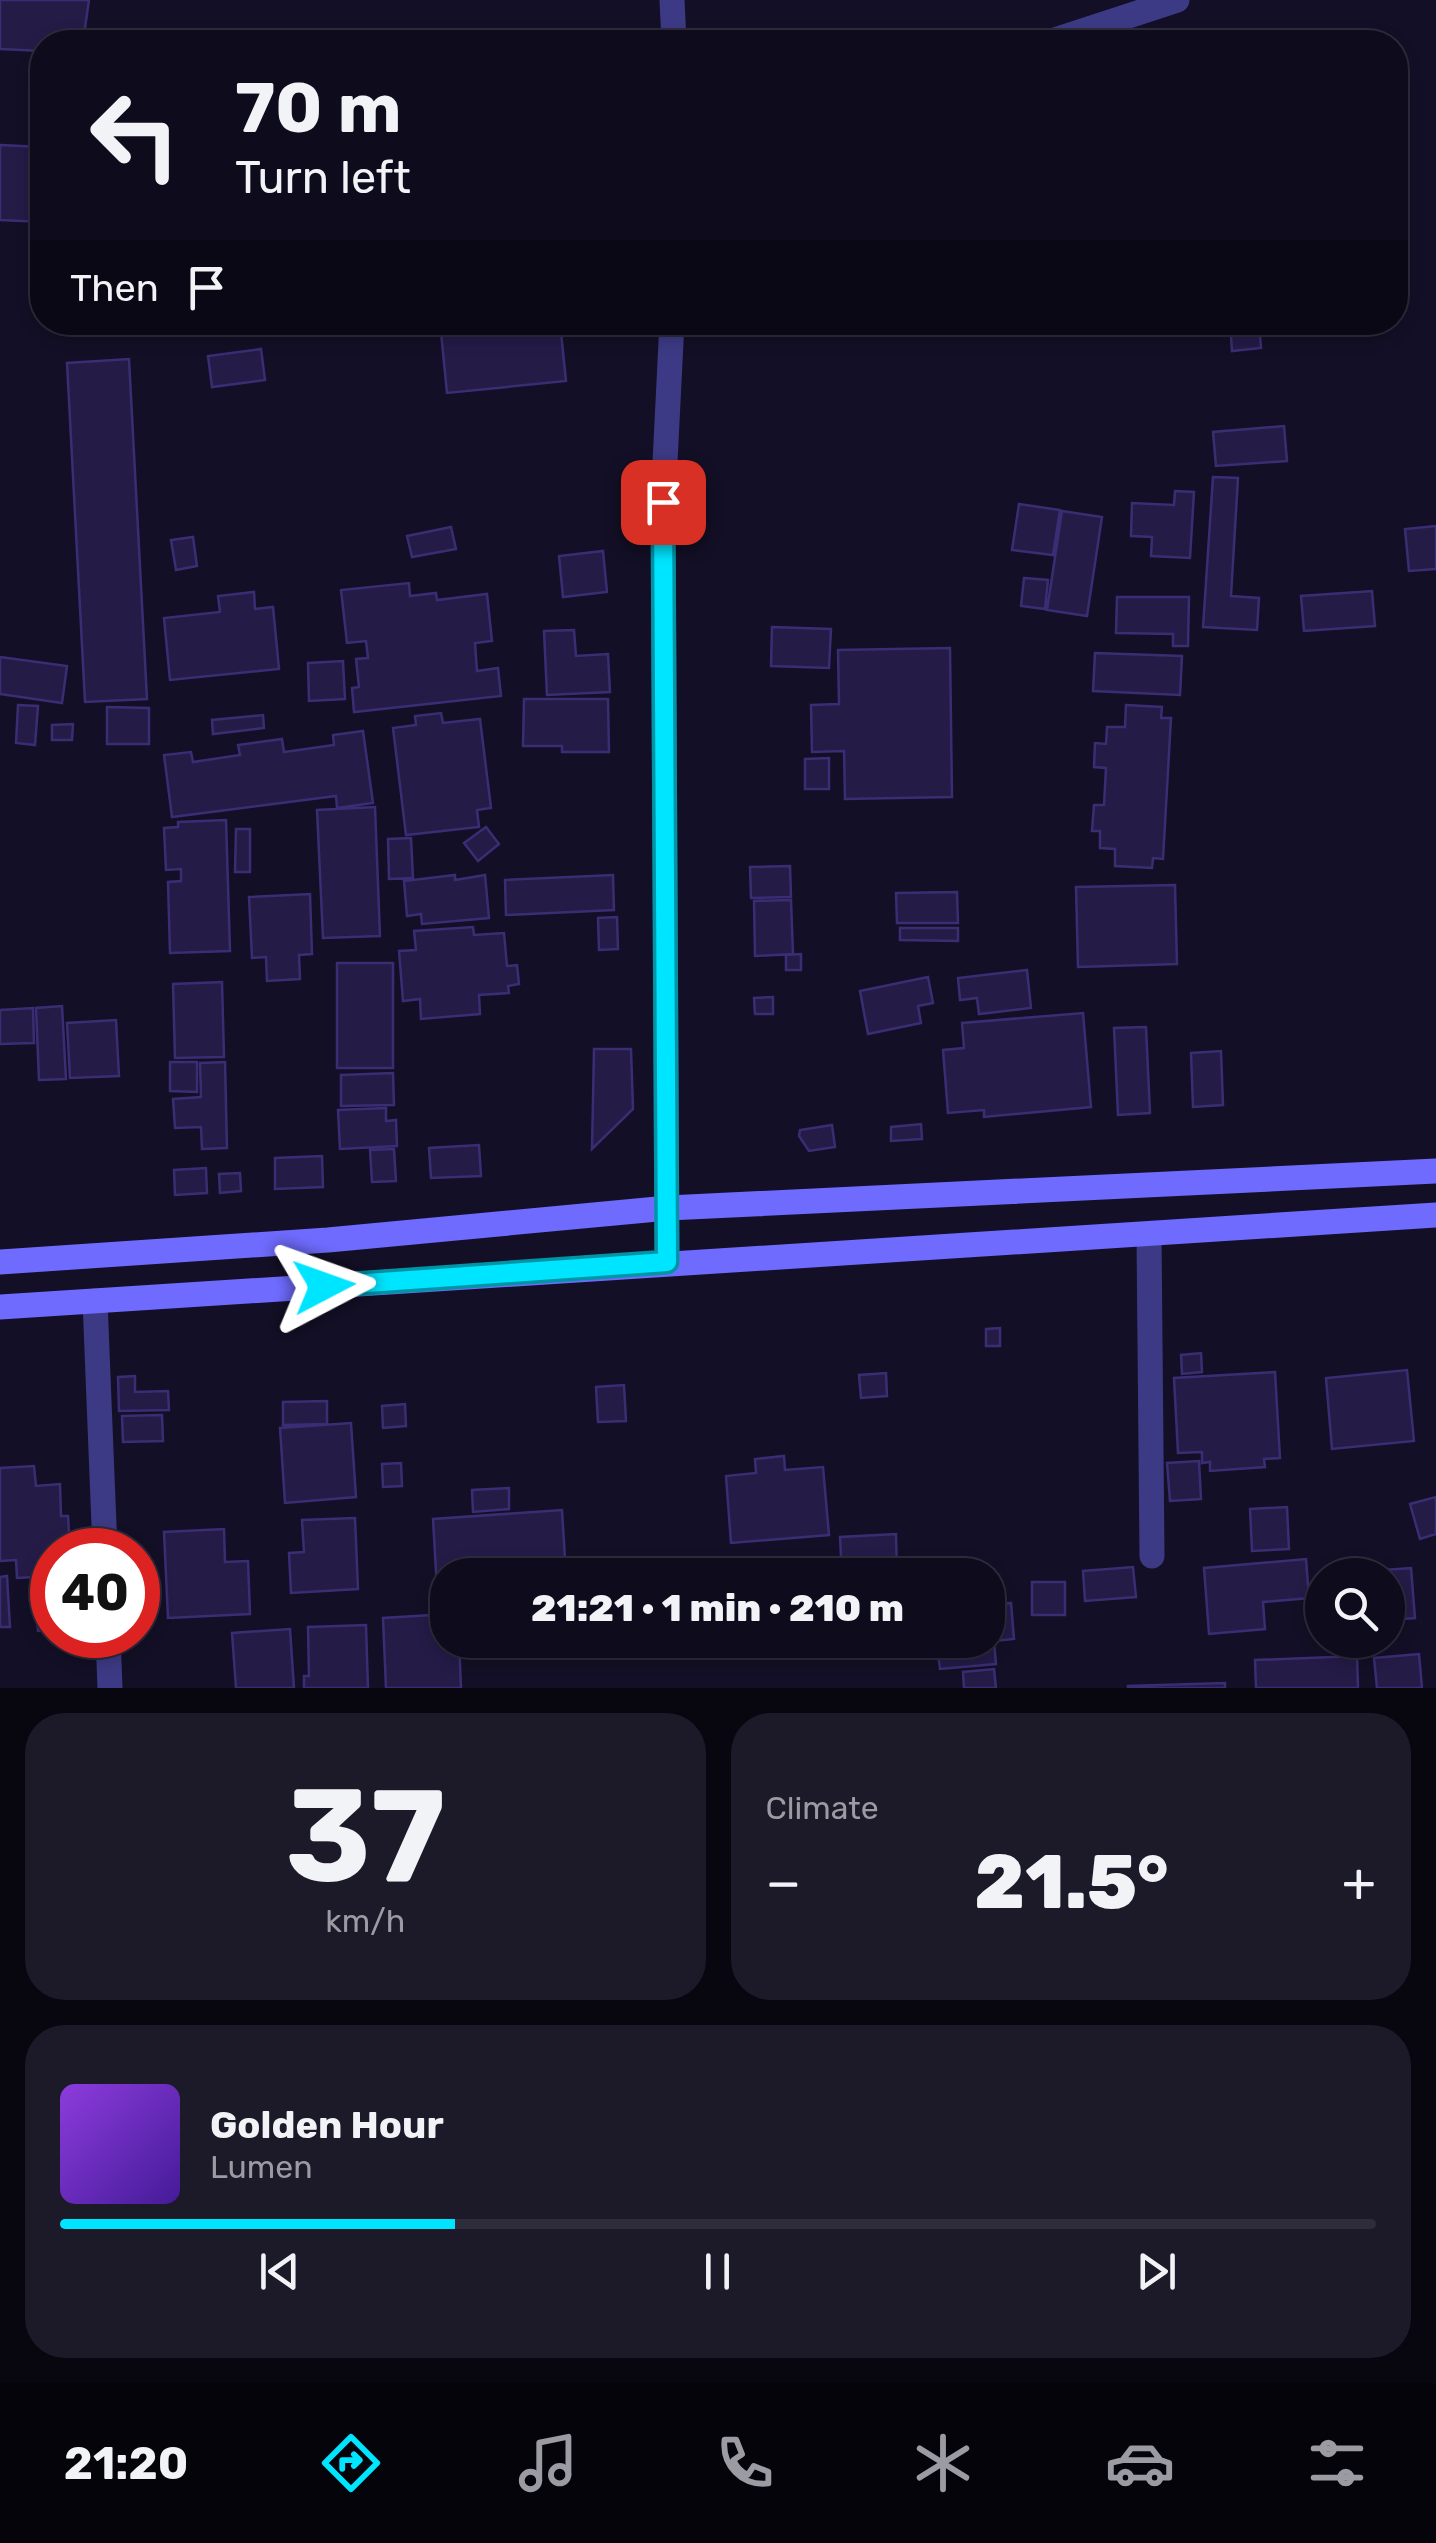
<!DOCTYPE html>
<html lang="en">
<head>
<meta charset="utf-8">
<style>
	:root { --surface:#0e0b1c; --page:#1c1929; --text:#f1f3f6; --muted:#9b9ba3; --line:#2e2b3b; --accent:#00e5ff }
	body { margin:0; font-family:Rubik,sans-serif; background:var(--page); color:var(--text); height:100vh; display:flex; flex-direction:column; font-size:38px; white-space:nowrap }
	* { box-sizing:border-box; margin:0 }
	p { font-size:32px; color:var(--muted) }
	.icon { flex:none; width:55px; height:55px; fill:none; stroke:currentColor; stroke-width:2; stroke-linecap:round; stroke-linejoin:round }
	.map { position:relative; height:1688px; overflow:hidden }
	.details { display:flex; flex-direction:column; gap:25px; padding:25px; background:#08060f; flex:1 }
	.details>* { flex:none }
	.hud { position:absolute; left:30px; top:30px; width:1378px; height:305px; border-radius:40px; box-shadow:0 5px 15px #0003,0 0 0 2px var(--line); background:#0e0b1c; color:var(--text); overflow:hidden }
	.fabs { position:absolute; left:1305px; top:1558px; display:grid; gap:20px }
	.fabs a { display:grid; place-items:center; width:100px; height:100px; border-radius:50%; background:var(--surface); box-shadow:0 5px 15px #0003,0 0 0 2px var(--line); font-size:50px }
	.speed { position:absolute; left:30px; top:1528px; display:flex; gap:20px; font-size:50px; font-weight:700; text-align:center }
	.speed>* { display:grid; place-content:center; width:130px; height:130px; border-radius:50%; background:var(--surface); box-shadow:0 5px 15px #0003,0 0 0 2px var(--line); line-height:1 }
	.speed .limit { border:15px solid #d22; background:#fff; color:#111 }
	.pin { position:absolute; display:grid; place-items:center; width:85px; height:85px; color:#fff; margin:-42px; border-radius:20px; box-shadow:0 5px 15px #0006 }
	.me { position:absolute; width:110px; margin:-55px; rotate:86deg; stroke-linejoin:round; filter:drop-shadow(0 0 8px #0008) }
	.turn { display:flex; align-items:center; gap:35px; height:210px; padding:0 40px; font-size:45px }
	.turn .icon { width:130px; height:130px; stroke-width:2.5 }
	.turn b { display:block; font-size:70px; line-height:85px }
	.then { display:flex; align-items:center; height:95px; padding:0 40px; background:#0003; gap:20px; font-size:38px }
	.big { font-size:75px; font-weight:800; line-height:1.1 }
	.details .tile { flex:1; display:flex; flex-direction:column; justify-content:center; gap:15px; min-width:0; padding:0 35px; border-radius:40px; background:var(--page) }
	.details .dial { align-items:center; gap:0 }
	.dial b { font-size:130px; line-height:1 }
	.song { display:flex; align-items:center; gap:30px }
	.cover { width:120px; height:120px; border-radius:15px; background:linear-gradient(135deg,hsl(270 70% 55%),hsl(260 70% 35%)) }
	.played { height:10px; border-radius:5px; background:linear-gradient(90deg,var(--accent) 30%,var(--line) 30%) }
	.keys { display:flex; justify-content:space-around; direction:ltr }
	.heat { display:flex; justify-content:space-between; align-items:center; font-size:55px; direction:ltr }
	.details .tiles { flex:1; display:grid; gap:25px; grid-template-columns:1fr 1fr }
	.tile:last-child { grid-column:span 2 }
	.trip { position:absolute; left:430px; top:1558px; width:575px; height:100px; border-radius:40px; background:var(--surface); box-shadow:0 5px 15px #0003,0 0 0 2px var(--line); font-weight:800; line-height:100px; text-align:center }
	.tab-bar { display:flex; height:160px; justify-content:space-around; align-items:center; background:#06040b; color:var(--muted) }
	.tab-bar .icon { width:70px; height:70px }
	.tab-bar .current { color:var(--accent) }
	.tab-bar b { font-size:45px; color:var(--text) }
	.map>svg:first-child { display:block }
</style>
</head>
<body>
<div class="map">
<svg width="1436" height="1688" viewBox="0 0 1436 1688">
	<rect width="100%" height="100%" fill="#130f26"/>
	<path fill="#241b47" stroke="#3b2d73" stroke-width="2.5" d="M0,0H89L83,42H42V51L0,49Z
		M0,145L42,147V222L0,220Z
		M440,322H560L566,381L447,393Z
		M1230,322H1259L1261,348L1232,351Z
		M261,349L265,380L212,387L208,356Z
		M129,359L147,699L85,702L67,363Z
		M1284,426L1287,461L1216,466L1213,432Z
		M1213,477L1238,478L1231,596L1259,598L1257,630L1203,627Z
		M1175,491L1194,492L1190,558L1151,556L1152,537L1131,536L1132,503L1174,505Z
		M1019,504L1060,510L1053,555L1012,550Z
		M1062,511L1102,517L1087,616L1047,610Z
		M1436,526V569L1409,571L1405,529Z
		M451,527L456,549L412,557L407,536Z
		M193,537L197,566L176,570L171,540Z
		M603,551L607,592L563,597L559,556Z
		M1024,578L1048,580L1045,609L1021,606Z
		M409,583L410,596L436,593L437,600L487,594L492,641L475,643L477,671L498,668L501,696L354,712L352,688L359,687L356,659L368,658L366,641L347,643L341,590Z
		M1372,591L1375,626L1304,631L1301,596Z
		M254,592L255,609L273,607L279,669L170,680L164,618L220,612L218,596Z
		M1117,597H1189L1188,646H1173V634L1116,633Z
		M772,627L831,629L829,668L771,666Z
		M574,630L576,656L608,654L610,692L547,695L544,631Z
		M950,648L952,797L845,799L844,751L812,752L811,705L839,704L838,650Z
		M1095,653L1182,656L1180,695L1093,691Z
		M0,657L67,666L62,703L0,694Z
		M343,661L345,699L309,701L308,663Z
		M524,699H608L609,752H562V746H523Z
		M18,705L38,706L35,745L16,743Z
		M1126,705L1162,707L1161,718H1171L1163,859L1153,858L1152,868L1115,866V849L1100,848V831H1092L1094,805H1104L1106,768L1094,767L1095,743L1106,744L1107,727H1125Z
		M107,707L149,708V744H107Z
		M441,713L443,723L480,719L491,808L477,810L479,827L406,835L393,728L416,725L415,716Z
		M263,715L264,728L213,734L212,720Z
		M73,724L72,740H52V725Z
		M363,731L373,803L337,808L336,796L172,817L164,755L191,752L193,762L240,755L238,745L282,739L284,752L334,745L333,735Z
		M829,758V789H805V759Z
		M375,807L380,936L323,938L317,810Z
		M226,820L230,951L170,953L168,882L181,881V869L166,870L164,828L178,827V822Z
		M486,827L499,844L478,861L464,843Z
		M236,829H250V872H235Z
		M411,838L413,878L389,879L388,839Z
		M790,866L791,897L751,898L750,867Z
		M455,875V880L485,875L489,918L422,924L421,914L407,916L404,881Z
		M613,875L614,910L506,915L505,880Z
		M1175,885L1177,964L1078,967L1076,887Z
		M957,892L958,923H897L896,893Z
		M310,894L312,954L299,955L300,979L267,981L266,957L252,958L249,897Z
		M791,900L793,954L755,956L754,901Z
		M617,917L618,949L599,950L598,918Z
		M473,927L474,935L504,933L507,966L517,965L519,984L508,986L509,993L479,995L480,1014L421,1019L420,999L403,1001L399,951L416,950L414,931Z
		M900,928H958V941L900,940Z
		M801,954V970H786V955Z
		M337,963H393V1068H337Z
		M1027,970L1031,1008L979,1014L977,998L960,1000L958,978Z
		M928,977L933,1003L918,1006L921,1023L868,1034L860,991Z
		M222,982L224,1057L175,1058L173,984Z
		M773,997V1014H755L754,998Z
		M62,1006L66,1079L39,1080L36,1008Z
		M33,1008L34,1043L0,1044V1010Z
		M1083,1013L1091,1107L984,1117V1110L948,1113L943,1050L964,1048L962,1023Z
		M116,1020L119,1076L70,1078L67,1023Z
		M1146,1027L1150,1113L1118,1115L1114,1028Z
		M594,1049H631L633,1109L592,1149Z
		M1221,1051L1223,1105L1193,1107L1191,1053Z
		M170,1062H197V1092L170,1091Z
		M225,1062L227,1148L202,1149L201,1127L175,1128L173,1099L201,1097L200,1063Z
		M393,1073L394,1105L341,1106V1075Z
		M386,1108V1121L396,1120L397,1146L340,1149L338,1110Z
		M921,1124L922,1139L891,1141V1127Z
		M832,1125L835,1147L809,1151L799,1136L800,1130Z
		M479,1145L481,1176L431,1178L429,1148Z
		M394,1149L396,1181L372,1182L370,1150Z
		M322,1156L323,1187L275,1189V1158Z
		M206,1168L207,1193L175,1195L174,1170Z
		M240,1173L241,1191L220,1193L219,1174Z
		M1000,1328V1346H986V1329Z
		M1201,1353L1202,1372L1182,1374L1181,1355Z
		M1407,1370L1414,1441L1332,1449L1326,1378Z
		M1275,1372L1280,1458L1264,1459L1265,1467L1210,1471V1462L1202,1463V1452L1178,1453L1174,1378Z
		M886,1373L887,1396L861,1398L859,1375Z
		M135,1376V1392L168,1391L169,1410L119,1411L118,1377Z
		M624,1385L626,1421L598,1422L596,1387Z
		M327,1401V1424L283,1425V1402Z
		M405,1404L406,1426L383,1428L382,1406Z
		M162,1415L163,1441L123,1442L122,1416Z
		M351,1423L356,1497L285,1503L280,1428Z
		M784,1456L785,1470L823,1467L829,1535L731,1543L726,1476L756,1473L755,1459Z
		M1199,1461L1201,1499L1170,1501L1167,1463Z
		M401,1463L402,1486L383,1487L382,1464Z
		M34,1466L36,1486L60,1484L61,1516H68L70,1550H52V1576L17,1578L16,1560L0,1561V1468Z
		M509,1488V1509L473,1512L472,1490Z
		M1436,1497V1534L1420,1539L1410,1504Z
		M1287,1507L1289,1549L1252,1551L1250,1509Z
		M562,1510L566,1575H448V1588L437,1589L433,1519Z
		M355,1518L358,1589L291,1593L289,1553L304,1552L302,1520Z
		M224,1529L225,1562L248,1561L250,1614L168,1618L164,1532Z
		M896,1534L897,1573L842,1575L840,1537Z
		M1306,1559L1309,1598L1263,1602L1265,1629L1209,1634L1204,1568Z
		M1133,1567L1136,1597L1085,1601L1083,1571Z
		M1411,1568L1415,1618L1388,1620V1575H1355V1572Z
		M7,1576L10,1627H0V1577Z
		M988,1579H992L994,1605L1011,1603L1014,1639L994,1641L996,1664L940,1669L938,1654L910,1656L909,1640H988Z
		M1032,1582H1065V1615H1032Z
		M52,1601V1630L38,1631L36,1602Z
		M448,1614V1640H459L461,1688H386L383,1618Z
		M366,1625L368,1688H304V1676H309L308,1627Z
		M290,1629L294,1688H236L232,1633Z
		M1419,1654L1422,1688H1377L1374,1658Z
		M1357,1656L1358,1688H1256L1255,1660Z
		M994,1669L996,1688H964L963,1672Z
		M1225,1683V1688H1128V1686Z"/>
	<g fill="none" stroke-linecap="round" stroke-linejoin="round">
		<path stroke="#3d3a85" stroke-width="25" d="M672,0L674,42
			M1049,42L1177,0
			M1149,1235L1152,1556
			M667,1262L663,502L672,322
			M95,1301L105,1550
			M108,1635L110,1688"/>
		<path stroke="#6f6bff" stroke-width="25" d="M0,1262L328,1240L668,1208L1436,1171
			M0,1307L1436,1215"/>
	</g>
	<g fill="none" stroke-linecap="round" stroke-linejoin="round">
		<defs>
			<path id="route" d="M324,1286L667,1262L663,502"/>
		</defs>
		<use href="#route" stroke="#0095a6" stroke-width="25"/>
		<use href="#route" stroke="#00e5ff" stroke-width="18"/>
	</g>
</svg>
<div class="fabs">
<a><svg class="icon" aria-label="search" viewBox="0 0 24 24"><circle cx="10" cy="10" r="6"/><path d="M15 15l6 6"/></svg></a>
</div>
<div class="speed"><div class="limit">40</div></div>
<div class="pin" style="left:663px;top:502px;background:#d93025"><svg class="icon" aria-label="arrive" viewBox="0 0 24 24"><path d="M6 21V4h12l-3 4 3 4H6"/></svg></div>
<svg class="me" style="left:324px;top:1286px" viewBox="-20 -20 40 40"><path d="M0-17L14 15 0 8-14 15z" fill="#00e5ff" stroke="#fff" stroke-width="4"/></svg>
<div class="trip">21:21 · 1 min · 210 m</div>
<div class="hud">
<div class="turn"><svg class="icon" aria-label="left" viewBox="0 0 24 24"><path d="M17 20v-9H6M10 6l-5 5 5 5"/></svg><div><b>70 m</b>Turn left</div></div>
<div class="then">Then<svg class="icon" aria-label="arrive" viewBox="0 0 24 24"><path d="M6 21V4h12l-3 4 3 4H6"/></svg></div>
</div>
</div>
<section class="details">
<div class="tiles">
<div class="tile dial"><b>37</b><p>km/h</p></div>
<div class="tile"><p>Climate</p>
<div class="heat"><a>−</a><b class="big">21.5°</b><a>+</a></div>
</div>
<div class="tile">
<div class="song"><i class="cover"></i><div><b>Golden Hour</b><p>Lumen</p></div></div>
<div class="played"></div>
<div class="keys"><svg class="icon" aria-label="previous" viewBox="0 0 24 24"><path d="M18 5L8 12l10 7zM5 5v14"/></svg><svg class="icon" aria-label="pause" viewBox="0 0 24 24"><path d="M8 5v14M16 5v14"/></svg><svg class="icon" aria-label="next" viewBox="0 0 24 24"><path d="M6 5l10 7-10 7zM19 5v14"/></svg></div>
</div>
</div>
</section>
<nav class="tab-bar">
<b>21:20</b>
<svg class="icon current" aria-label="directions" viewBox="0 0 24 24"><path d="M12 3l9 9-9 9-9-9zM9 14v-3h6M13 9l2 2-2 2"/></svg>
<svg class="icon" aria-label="music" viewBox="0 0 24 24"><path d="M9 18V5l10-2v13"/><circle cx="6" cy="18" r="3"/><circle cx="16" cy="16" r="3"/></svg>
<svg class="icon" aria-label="phone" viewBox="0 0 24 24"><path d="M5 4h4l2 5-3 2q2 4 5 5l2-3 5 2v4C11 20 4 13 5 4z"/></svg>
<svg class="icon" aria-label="climate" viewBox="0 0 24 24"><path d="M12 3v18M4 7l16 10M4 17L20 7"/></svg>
<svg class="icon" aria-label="car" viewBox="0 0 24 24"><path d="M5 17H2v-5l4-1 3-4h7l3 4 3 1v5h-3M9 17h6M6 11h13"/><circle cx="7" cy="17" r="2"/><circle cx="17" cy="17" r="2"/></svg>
<svg class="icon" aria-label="filters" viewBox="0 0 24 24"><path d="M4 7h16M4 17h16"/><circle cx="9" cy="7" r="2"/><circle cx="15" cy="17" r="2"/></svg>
</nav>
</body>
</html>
